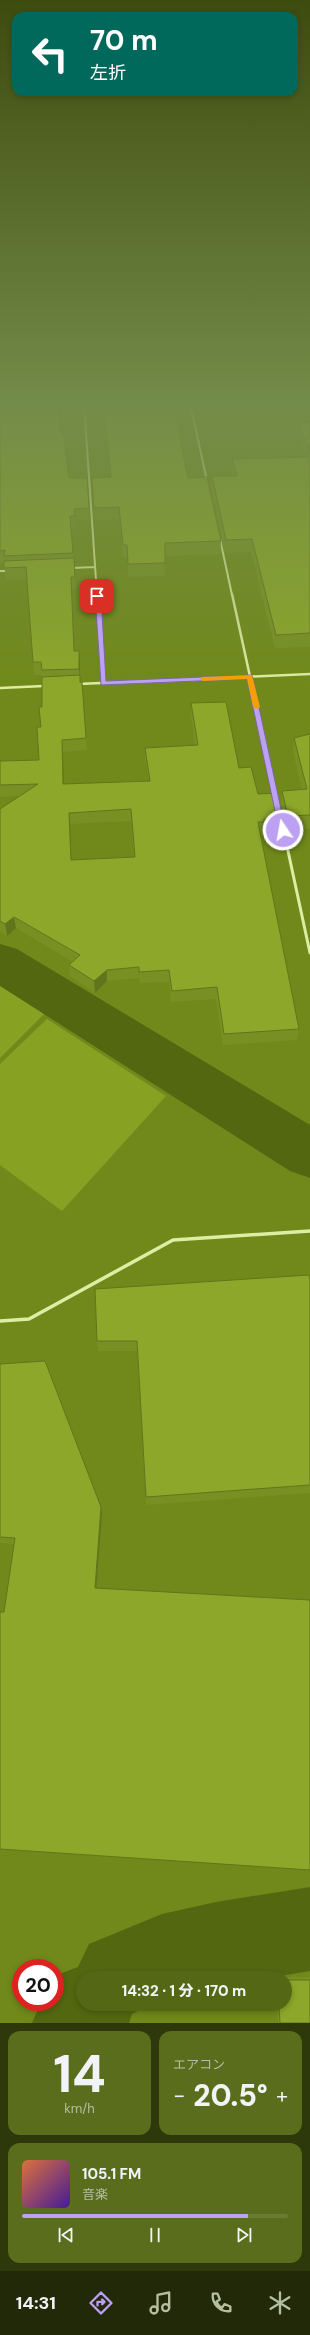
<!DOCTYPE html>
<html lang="ja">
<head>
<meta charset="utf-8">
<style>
	:root { --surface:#546714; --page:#5a6d1d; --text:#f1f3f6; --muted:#b5bea0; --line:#6a7b34; --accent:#bca0f2 }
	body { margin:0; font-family:"DM Sans","Noto Sans JP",sans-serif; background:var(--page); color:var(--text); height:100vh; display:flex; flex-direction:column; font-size:15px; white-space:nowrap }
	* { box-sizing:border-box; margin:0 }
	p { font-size:13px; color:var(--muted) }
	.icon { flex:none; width:22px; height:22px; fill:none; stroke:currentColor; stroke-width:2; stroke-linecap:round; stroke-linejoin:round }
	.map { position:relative; height:2023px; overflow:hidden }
	.side { display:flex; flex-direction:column; gap:8px; padding:8px; background:#2e390b; flex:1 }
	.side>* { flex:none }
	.hud { position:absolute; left:12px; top:12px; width:286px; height:84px; border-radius:12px; box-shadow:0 2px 6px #0003; background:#00695c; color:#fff; overflow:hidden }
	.speed { position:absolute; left:12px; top:1959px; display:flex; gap:8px; font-size:20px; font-weight:700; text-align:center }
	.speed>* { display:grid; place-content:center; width:52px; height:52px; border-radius:50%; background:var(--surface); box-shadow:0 2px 6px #0003; line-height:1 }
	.speed .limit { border:6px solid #d22; background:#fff; color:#111 }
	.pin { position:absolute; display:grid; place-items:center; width:34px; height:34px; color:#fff; margin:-17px; border-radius:8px; box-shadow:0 2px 6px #0006 }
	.me { position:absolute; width:44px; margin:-22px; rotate:348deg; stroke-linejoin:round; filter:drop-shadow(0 0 3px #0008) }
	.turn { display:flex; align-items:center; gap:14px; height:84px; padding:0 12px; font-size:18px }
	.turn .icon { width:52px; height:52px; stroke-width:2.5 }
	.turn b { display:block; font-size:28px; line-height:34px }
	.big { font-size:30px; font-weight:800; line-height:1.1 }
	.side .widget { flex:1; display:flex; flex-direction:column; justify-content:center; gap:6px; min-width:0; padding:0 14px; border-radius:12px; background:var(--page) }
	.side .dial { align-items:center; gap:0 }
	.dial b { font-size:52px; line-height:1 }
	.song { display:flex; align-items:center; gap:12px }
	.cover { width:48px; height:48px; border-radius:6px; background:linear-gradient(135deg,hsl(20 70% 55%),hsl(260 70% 35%)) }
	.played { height:4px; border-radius:2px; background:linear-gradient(90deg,var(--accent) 85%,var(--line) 85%) }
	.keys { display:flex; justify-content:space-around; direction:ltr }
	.heat { display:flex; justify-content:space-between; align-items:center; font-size:22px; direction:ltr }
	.side .tiles { flex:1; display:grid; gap:8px; grid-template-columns:1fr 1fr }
	.widget:last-child { grid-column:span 2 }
	.trip { position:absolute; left:76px; top:1971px; width:216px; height:40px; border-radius:20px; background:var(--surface); box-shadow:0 2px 6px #0003; font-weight:800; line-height:40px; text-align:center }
	.tabs { display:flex; height:64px; justify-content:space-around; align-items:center; background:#222908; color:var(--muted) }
	.tabs .icon { width:28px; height:28px }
	.tabs .selected { color:var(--accent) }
	.tabs b { font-size:18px; color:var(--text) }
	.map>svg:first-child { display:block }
</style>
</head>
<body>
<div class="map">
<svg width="310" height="2023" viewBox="0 0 310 2023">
	<rect width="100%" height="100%" fill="#70891a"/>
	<path fill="#87a223" d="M0,976L49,1009L0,1058Z
		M47,1019L166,1096L62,1211L0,1165V1064Z"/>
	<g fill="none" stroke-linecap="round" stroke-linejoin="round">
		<path fill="#536711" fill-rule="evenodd" d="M0,944L17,949L310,1125V1178L290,1171L0,986Z
			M310,1887V1971L268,1978H83V2004H151L132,2014L129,2023H32L41,2002H55V1981L62,1973L78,1967L89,1944L162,1914L216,1902Z"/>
		<path stroke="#ddeda3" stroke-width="2" d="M84,403L97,595
			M190,403L207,481
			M220,539L232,595
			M71,568L95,567
			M0,571H8"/>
		<path stroke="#ddeda3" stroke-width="2.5" d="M97,594L103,683
			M232,594L276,796
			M78,684L310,674
			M0,688L44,686
			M281,819L285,838"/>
		<path stroke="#ddeda3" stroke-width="3" d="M285,837L310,953"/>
		<path stroke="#ddeda3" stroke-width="3.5" d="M0,1321L29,1319L173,1240L310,1231"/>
	</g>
	<path fill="#789023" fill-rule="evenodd" d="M0,403H69L59,417L60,429L69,478L89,508V520L75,521L76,528H71L76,590H72L74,651L80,664V682H82L87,750L63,752L64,784L149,781L145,760V748L195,745L191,715V703L239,768L258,794L282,818L280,830L263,831V833L260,834L299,1029L297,1040L223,1045L216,999L171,1002L169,982L140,983L139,978L107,981L95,993L70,976L69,965L73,962L16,928L7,936L0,931V809L19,796L0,797V761L39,760L41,727L42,707V675H34L27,580H6L4,563H0ZM131,821L134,857L72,860L70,824Z
		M103,403H173L188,478L221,541L220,554L165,556V576L128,577V557H123L119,519L94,520L92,478L110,477Z
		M225,403H276L280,417L279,428L230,429Z
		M298,422H310V647L275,648L251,552L225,553L211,489L212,476H233L232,472V459L305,457L296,435Z
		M310,734V829L286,830L281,804L282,791L302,790L293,752L294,738Z
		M310,1280V1493L146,1505L137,1351H98L97,1341Z
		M0,1364L101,1507L102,1514L4,1612L14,1544L0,1543Z
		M275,1977H310V2023H278L277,2004H285V1978H275Z"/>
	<path fill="#62751d" d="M60,403H69L58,418L57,406Z
		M79,651L80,664V682L79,669Z
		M62,740L63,752L64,796L63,784Z
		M69,813L70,824L72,872L71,860Z
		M14,917L16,928L7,936L5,924Z
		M107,970V981L95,993L94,981Z
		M101,1507L102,1514L96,1593L95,1588Z"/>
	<path fill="#8ca729" stroke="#62751d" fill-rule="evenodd" d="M0,403H60L57,406L60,429L64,437L69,478H87L89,508L74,509L75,516H70L73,553L4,556L5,550L0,551Z
		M104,403H173L188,478L207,477L221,541L165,543V563L128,564L127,545H123L119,507L94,508L92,478L111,477Z
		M227,403H276L280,417H230Z
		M298,422H310V452Z
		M310,457V633L276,635L252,539L226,540L212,476H237L232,459Z
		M74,558L75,577H71L74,651H79V669L42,670L41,662H33L26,567L4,568V561Z
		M80,675V682H82L86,738L62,740L63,784L150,781L145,748L198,745L191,703L226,702L239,768L251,767L258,794L276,793L282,818L264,819V822H258L299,1029L224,1034L217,987L172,991L169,970L139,972V967L107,970L94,981L69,965L80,955L14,917L5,924L0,921V809L38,784L0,785V761L39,760L37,727H41L39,707H42V677ZM131,809L135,857L71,860L69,813Z
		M310,734V815L288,816L282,791L307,789L294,738Z
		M309,1275L310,1280V1485L146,1497L137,1341H97L95,1289Z
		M45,1361L101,1507L95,1588L310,1600V1870L0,1849V1612H4L15,1538L0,1537V1364Z
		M285,1980H310V2023H280L279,2004H285Z"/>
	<linearGradient id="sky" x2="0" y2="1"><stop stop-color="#3e4b0e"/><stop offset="0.59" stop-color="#748c49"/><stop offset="1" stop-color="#748c49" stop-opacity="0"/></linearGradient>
	<rect width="310" height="686" fill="url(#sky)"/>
	<path fill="#bca0f2" stroke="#7a689d" d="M95,595L101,596L106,681L252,675L286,832L279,830L247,679L101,685Z"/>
	<path fill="#f59e0b" d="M252,675L260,707L257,709L253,707L247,679L203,681L200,679L203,677Z"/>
</svg>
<div class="speed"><div class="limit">20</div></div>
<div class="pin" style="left:97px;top:596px;background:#d93025"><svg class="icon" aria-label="arrive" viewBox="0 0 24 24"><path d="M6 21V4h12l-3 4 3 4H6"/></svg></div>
<svg class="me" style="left:283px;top:830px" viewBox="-20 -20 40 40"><circle r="17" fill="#bca0f2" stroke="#fff" stroke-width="3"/><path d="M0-11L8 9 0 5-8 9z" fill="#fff"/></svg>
<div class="trip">14:32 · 1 分 · 170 m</div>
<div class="hud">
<div class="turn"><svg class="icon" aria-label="left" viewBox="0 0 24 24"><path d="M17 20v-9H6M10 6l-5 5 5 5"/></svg><div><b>70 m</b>左折</div></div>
</div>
</div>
<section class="side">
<div class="tiles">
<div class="widget dial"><b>14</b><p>km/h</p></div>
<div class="widget"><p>エアコン</p>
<div class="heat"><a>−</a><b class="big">20.5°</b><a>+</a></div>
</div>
<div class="widget">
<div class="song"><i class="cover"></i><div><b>105.1 FM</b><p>音楽</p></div></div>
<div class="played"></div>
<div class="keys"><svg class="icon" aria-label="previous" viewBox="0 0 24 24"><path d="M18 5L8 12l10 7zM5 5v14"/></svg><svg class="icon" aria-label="pause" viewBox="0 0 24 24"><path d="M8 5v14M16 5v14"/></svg><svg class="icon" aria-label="next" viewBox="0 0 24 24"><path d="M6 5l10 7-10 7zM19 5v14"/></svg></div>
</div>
</div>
</section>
<nav class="tabs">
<b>14:31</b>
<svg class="icon selected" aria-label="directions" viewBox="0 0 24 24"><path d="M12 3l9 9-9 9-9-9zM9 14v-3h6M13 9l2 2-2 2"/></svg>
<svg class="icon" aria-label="music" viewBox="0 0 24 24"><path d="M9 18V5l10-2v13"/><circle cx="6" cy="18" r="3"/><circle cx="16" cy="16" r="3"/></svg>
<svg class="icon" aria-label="phone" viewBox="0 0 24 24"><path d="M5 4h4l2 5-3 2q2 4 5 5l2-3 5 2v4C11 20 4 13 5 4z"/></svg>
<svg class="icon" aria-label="climate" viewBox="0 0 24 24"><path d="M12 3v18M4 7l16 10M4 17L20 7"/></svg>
</nav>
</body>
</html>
